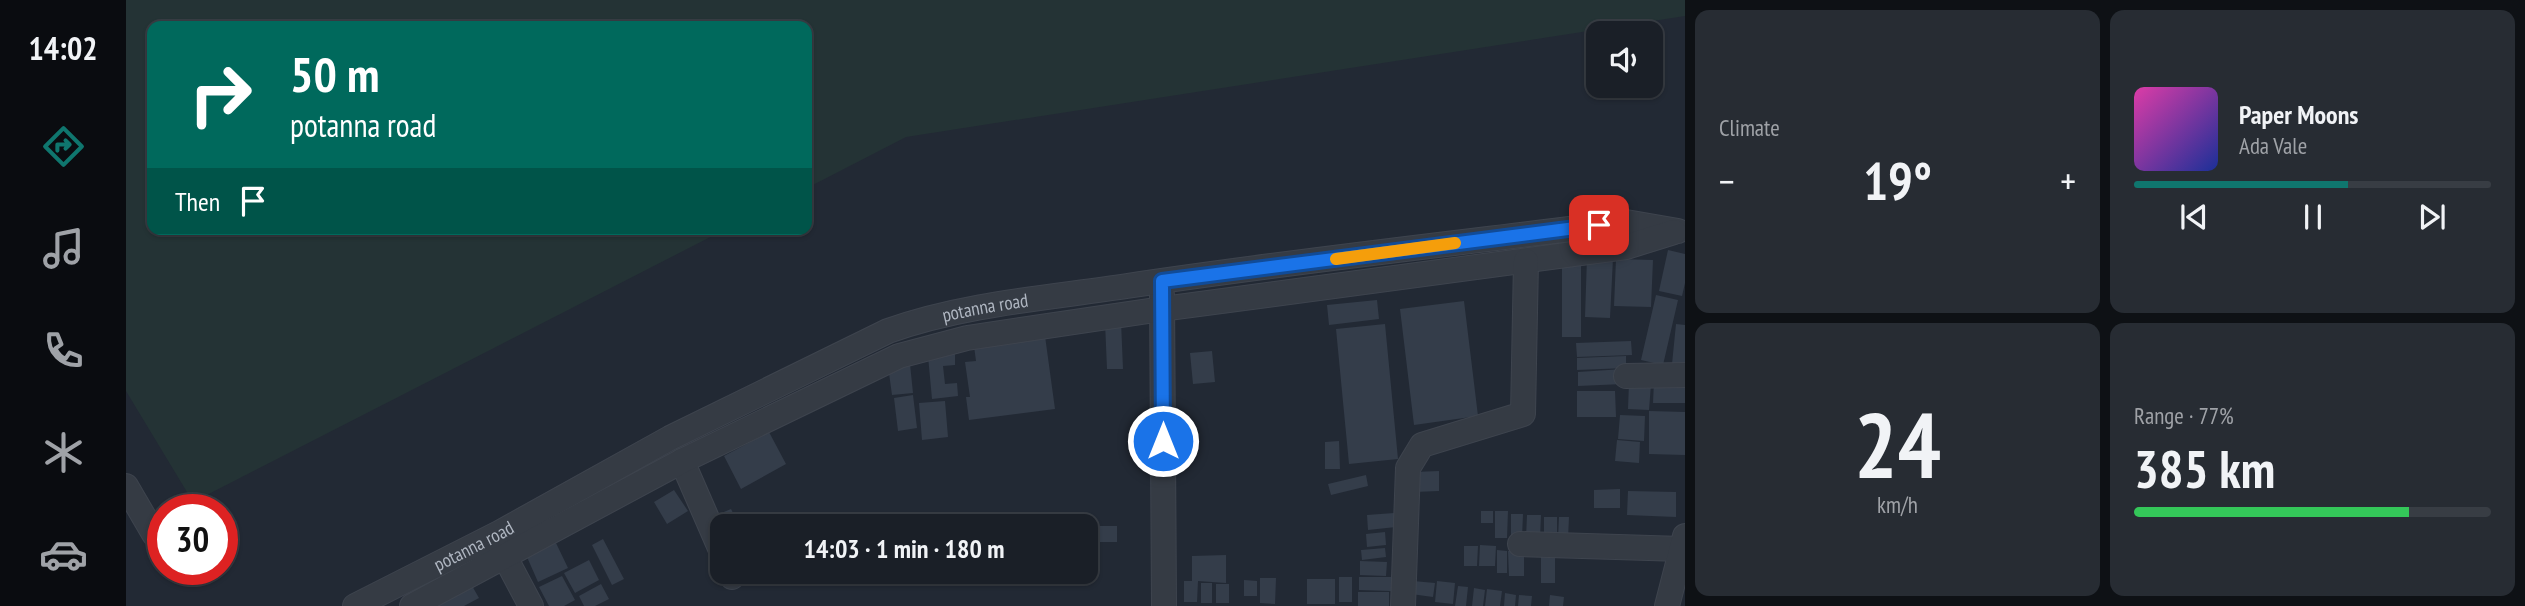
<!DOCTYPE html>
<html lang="en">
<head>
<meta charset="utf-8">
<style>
	:root { --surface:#1a1f27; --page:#272c33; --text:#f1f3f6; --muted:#9fa2a7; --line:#383d44; --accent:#0f766e }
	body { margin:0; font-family:"PT Sans Narrow",sans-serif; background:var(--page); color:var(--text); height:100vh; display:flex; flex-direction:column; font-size:26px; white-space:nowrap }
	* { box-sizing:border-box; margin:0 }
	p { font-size:23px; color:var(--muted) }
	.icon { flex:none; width:38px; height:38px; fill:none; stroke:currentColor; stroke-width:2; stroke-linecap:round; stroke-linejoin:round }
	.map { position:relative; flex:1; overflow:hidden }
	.panel { display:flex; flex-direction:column; gap:10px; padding:10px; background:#0e1115; width:840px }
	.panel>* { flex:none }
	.guide { position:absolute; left:21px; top:21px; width:665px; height:214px; border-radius:14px; box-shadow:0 2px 5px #0004,0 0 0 2px var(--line); background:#00695c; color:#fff; overflow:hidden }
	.fabs { position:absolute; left:1460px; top:21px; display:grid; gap:14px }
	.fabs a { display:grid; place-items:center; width:77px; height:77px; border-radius:14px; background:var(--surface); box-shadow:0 2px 5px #0004,0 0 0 2px var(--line); font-size:35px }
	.speed { position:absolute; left:21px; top:494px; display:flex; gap:14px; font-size:35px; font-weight:700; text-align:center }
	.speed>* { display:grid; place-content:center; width:91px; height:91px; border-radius:50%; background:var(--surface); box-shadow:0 2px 5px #0004,0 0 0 2px var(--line); line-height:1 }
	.speed .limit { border:10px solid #d22; background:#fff; color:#111 }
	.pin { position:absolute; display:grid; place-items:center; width:60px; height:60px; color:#fff; margin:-30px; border-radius:14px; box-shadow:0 4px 10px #0006 }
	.me { position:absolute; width:77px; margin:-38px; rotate:0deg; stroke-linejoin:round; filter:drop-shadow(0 0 5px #0008) }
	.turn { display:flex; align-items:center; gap:24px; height:147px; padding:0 28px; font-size:32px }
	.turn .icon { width:91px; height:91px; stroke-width:2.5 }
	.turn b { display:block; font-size:49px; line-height:60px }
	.then { display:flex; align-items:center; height:66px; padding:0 28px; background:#0003; gap:14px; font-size:26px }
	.big { font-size:52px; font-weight:800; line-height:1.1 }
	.panel .widget { flex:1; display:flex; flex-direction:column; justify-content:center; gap:10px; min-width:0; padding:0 24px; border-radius:14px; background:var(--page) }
	.panel .dial { align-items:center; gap:0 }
	.dial b { font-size:91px; line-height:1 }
	.song { display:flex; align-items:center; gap:21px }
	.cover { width:84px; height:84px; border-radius:10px; background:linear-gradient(135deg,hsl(320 70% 55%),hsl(230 70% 35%)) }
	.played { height:7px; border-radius:4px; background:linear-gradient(90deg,var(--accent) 60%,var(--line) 60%) }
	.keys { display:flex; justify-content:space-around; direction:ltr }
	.heat { display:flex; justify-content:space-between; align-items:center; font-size:38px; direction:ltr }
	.charge { height:10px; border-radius:5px; background:linear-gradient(90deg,#34c759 77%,var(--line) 0) }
	.panel .tiles { flex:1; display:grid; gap:10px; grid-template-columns:repeat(2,1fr) }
	.trip { position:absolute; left:584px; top:514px; width:388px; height:70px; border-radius:14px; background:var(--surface); box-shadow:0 2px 5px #0004,0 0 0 2px var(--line); font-weight:800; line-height:70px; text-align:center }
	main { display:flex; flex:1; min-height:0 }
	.tabs { display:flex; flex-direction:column; width:126px; justify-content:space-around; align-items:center; background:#0a0c10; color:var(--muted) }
	.tabs .icon { width:49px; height:49px }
	.tabs .current { color:var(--accent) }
	.tabs b { font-size:32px; color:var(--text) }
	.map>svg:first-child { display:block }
</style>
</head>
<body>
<main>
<nav class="tabs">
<b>14:02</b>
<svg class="icon current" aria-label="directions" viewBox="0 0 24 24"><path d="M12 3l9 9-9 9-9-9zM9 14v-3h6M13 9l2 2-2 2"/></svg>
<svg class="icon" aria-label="music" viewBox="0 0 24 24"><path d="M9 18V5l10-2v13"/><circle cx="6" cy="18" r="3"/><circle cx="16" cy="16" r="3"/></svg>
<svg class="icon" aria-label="phone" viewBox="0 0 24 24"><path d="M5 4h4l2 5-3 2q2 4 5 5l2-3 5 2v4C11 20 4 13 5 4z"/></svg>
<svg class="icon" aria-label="climate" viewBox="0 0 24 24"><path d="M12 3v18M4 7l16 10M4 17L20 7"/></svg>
<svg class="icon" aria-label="car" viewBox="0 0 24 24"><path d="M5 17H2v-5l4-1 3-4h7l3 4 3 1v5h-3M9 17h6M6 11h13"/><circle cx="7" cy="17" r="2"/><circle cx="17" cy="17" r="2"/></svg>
</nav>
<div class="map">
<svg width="1559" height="606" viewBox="0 0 1559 606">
	<rect width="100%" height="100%" fill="#222934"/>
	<path fill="#243335" d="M0,0H1559V16L780,137L681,188V26H26V229H600L67,502L0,391Z"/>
	<path fill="#343d4a" d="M1542,250L1559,254V283L1556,296L1533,291Z
		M1461,257L1487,258L1484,318L1459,317Z
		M1490,259L1527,260L1525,307L1488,306Z
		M1436,263H1455V337H1436Z
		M1530,295L1552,300L1537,365L1515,360Z
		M1251,300L1253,319L1203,325L1201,305Z
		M1338,301L1352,416L1288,425L1274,309Z
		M995,321L997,369H981L979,322Z
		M1259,324L1272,459L1223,464L1210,329Z
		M1550,324L1559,325V366L1546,364Z
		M919,336L929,409L843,420L840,397H844L839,362L850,361L848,346Z
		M1505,341L1506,355L1451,357L1450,343Z
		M1086,351L1089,382L1067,384L1064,353Z
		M829,354V365L817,366L819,384L831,383L832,396L806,399L802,356Z
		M1500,356V368L1451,370V358Z
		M784,364L787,393L766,395L762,366Z
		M1497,369V384L1452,386V372Z
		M1528,381L1559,382V403H1527Z
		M1503,383L1525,384L1523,410L1502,409Z
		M1451,391H1489L1490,417H1451Z
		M787,395L791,428L772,431L768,398Z
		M819,401L822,437L796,440L793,403Z
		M1523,411L1559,412V455L1523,454Z
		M1494,415L1519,416L1518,441L1492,439Z
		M643,432L660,464L615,489L598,456Z
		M1491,440L1514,442L1513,463L1489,461Z
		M1213,441L1214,469H1199V442Z
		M1313,471V491L1288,492V472Z
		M1240,475L1242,486L1205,495L1202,484Z
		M1494,489V508H1468V490Z
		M548,490L562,511L541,524L528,502Z
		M1502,491L1550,492V517L1501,515Z
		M605,509L614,527H599L593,514Z
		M1355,511H1367V523H1355Z
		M1369,511H1382L1381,538H1369Z
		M1268,513L1270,527L1242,530L1241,515Z
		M1385,514H1397L1396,538H1385Z
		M1401,515H1415L1414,539L1400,538Z
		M1418,517H1431V539H1418Z
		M1433,517H1443L1442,539H1432Z
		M969,526H991V542H969Z
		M1259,532L1260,545L1241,547L1240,534Z
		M477,539L498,579L486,585L466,545Z
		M430,543L442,568L412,582L401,557Z
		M1354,545L1370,546L1369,566H1353Z
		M1338,546H1352L1351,566H1338Z
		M1259,548L1260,557L1236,560L1235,550Z
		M1371,550L1381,551V573H1371Z
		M1382,551H1398V576H1383Z
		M1100,555V583L1072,581L1071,602H1058V581H1066V556Z
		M1415,556H1429V583H1415Z
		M463,560L473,580L449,593L438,573Z
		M1234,561L1261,562L1260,576L1234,575Z
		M436,576L449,600L438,606H423L413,587Z
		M1213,577H1226V602H1213Z
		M1233,577H1265V591L1233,590Z
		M1134,578H1150L1149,604L1134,603Z
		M1181,579H1209V604H1181Z
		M1118,580L1131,581V596H1118Z
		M1287,581L1309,583L1307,597L1285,594Z
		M1311,581L1329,583L1327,604L1309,602Z
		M1075,583H1086V603H1075Z
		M345,584L353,598L338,606H302Z
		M475,584L483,599L469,606H458L453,596Z
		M1090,584H1103V603H1090Z
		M1332,586L1342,587L1340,606H1329Z
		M1348,588L1359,590L1357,606H1346Z
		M1361,589L1376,591L1374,606H1359Z
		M1232,592H1263V606H1232Z
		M1379,593L1390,595L1389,606H1378Z
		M1393,595L1406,596L1405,606H1392Z
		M1424,595L1438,597L1437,606H1423Z"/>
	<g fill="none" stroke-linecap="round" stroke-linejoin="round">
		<defs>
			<g id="minor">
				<path d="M1036,295L1038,606"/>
				<path d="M1500,376L1559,375"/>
				<path d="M556,461L597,555"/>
				<path d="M0,486L28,534"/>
				<path d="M1394,544L1556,549"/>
				<path d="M379,557L405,606"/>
				<path d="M604,572L606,577"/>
				<path id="s1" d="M229,606L373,533L544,438L762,331C838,304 921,298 1001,286C1167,261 1334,243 1500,222L1552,231"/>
				<path d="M286,606L556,461L773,356L841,338L1036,309L1500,247L1548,232"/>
				<path d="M1277,606L1282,468L1296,445L1397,414L1400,261"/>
				<path d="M1541,606L1559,536"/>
			</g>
		</defs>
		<use href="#minor" stroke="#3e444e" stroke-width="26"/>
		<use href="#minor" stroke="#353b44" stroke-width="24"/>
	</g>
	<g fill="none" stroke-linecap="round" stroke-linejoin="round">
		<defs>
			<path id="route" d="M1037,441L1036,281L1473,225"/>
		</defs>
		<use href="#route" stroke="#114b97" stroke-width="18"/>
		<use href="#route" stroke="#1a73e8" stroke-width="12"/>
		<path stroke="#f59e0b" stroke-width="12" d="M1210,259L1329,243"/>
	</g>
	<g text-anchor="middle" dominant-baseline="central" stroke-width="7" stroke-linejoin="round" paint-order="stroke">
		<g font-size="19" fill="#afb6c1" stroke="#1a2029">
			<text stroke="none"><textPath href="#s1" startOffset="700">potanna road</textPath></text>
			<text stroke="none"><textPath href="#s1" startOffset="133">potanna road</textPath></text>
		</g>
	</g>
</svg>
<div class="fabs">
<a><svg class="icon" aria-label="sound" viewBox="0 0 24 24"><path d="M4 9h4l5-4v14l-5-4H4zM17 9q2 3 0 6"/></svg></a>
</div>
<div class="speed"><div class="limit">30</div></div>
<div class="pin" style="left:1473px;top:225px;background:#d93025"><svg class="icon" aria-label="arrive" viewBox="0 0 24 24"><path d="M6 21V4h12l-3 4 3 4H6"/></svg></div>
<svg class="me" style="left:1037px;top:441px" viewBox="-20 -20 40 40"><circle r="17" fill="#1a73e8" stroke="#fff" stroke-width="3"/><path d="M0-11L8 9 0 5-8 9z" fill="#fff"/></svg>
<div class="trip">14:03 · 1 min · 180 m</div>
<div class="guide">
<div class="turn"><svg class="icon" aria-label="right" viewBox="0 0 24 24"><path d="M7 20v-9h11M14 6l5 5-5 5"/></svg><div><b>50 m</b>potanna road</div></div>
<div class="then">Then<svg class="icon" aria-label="arrive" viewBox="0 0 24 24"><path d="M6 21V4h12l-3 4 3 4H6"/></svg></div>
</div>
</div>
<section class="panel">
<div class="tiles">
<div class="widget"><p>Climate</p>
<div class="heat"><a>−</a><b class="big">19°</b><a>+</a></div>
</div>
<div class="widget">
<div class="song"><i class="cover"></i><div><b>Paper Moons</b><p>Ada Vale</p></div></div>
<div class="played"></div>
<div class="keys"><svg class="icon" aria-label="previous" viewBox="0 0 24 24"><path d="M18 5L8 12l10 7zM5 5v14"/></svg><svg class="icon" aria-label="pause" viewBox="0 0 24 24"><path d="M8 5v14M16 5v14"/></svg><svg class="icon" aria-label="next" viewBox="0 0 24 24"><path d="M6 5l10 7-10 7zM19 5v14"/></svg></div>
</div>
<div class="widget dial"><b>24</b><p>km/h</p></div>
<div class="widget"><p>Range · 77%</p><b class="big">385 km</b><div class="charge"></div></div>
</div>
</section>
</main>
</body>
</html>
